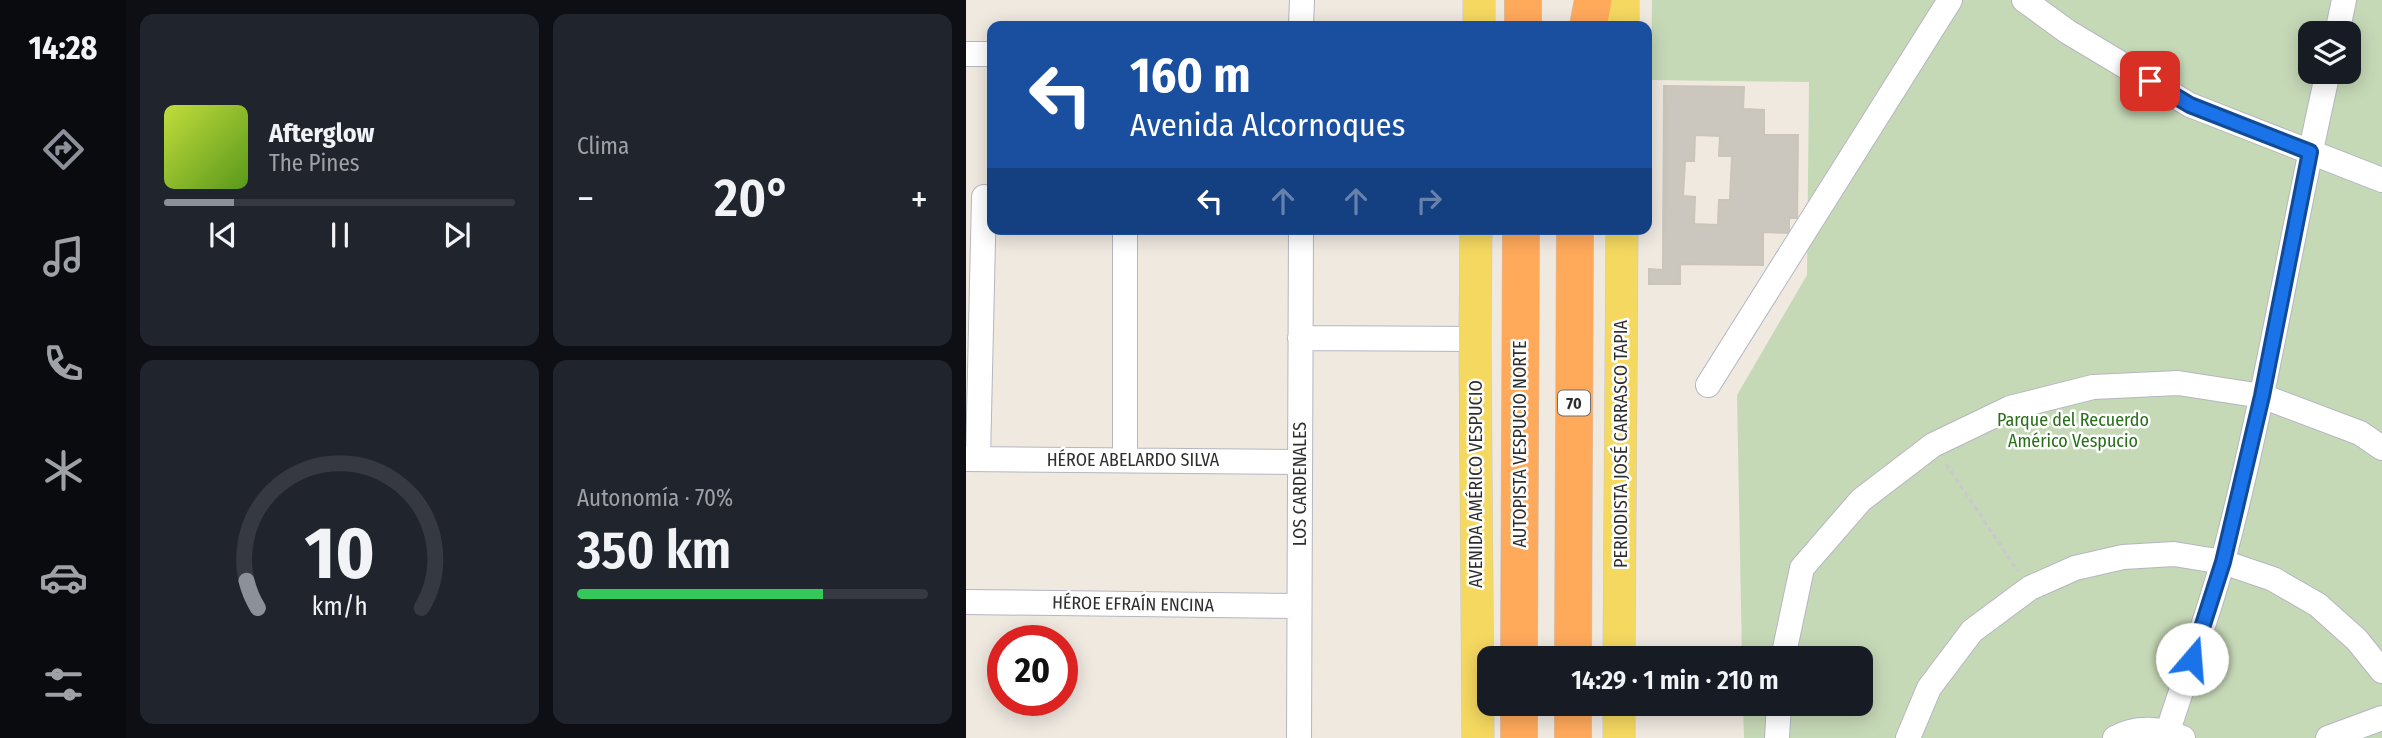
<!DOCTYPE html>
<html lang="es">
<head>
<meta charset="utf-8">
<style>
	:root { --surface:#171b24; --page:#20242c; --text:#f1f3f6; --muted:#9ea1a6; --line:#363941; --accent:#8c9099 }
	body { margin:0; font-family:"Fira Sans Condensed",sans-serif; background:var(--page); color:var(--text); height:100vh; display:flex; flex-direction:column; font-size:26px; white-space:nowrap }
	* { box-sizing:border-box; margin:0 }
	p { font-size:23px; color:var(--muted) }
	.icon { flex:none; width:38px; height:38px; fill:none; stroke:currentColor; stroke-width:2; stroke-linecap:round; stroke-linejoin:round }
	.map { position:relative; flex:1; overflow:hidden }
	.drawer { display:flex; flex-direction:column; gap:14px; padding:14px; background:#0d0f14; width:840px }
	.drawer>* { flex:none }
	.guide { position:absolute; left:21px; top:21px; width:665px; height:214px; border-radius:14px; box-shadow:0 4px 18px #0003; background:#1a4fa0; color:#fff; overflow:hidden }
	.controls { position:absolute; left:1332px; top:21px; display:grid; gap:14px }
	.controls a { display:grid; place-items:center; width:63px; height:63px; border-radius:14px; background:var(--surface); box-shadow:0 4px 18px #0003; font-size:35px }
	.speed { position:absolute; left:21px; top:625px; display:flex; gap:14px; font-size:35px; font-weight:700; text-align:center }
	.speed>* { display:grid; place-content:center; width:91px; height:91px; border-radius:50%; background:var(--surface); box-shadow:0 4px 18px #0003; line-height:1 }
	.speed .limit { border:10px solid #d22; background:#fff; color:#111 }
	.pin { position:absolute; display:grid; place-items:center; width:60px; height:60px; color:#fff; margin:-30px; border-radius:14px; box-shadow:0 4px 10px #0006 }
	.me { position:absolute; width:77px; margin:-38px; rotate:18deg; stroke-linejoin:round; filter:drop-shadow(0 0 5px #0008) }
	.turn { display:flex; align-items:center; gap:24px; height:147px; padding:0 28px; font-size:32px }
	.turn .icon { width:91px; height:91px; stroke-width:2.5 }
	.turn b { display:block; font-size:49px; line-height:60px }
	.lanes { display:flex; align-items:center; height:66px; padding:0 28px; background:#0003; justify-content:center; gap:35px; direction:ltr }
	.lanes .off { opacity:.35 }
	.big { font-size:52px; font-weight:600; line-height:1.1 }
	.drawer .tile { flex:1; display:flex; flex-direction:column; justify-content:center; gap:10px; min-width:0; padding:0 24px; border-radius:14px; background:var(--page) }
	.drawer .dial { align-items:center; gap:0 }
	.dial svg { height:182px; overflow:visible; fill:none; stroke:var(--line); stroke-width:7; stroke-linecap:round; text-anchor:middle }
	.dial text { fill:var(--text); stroke:none }
	.song { display:flex; align-items:center; gap:21px }
	.cover { width:84px; height:84px; border-radius:10px; background:linear-gradient(135deg,hsl(70 70% 55%),hsl(90 70% 35%)) }
	.played { height:7px; border-radius:4px; background:linear-gradient(90deg,var(--accent) 20%,var(--line) 20%) }
	.keys { display:flex; justify-content:space-around; direction:ltr }
	.heat { display:flex; justify-content:space-between; align-items:center; font-size:38px; direction:ltr }
	.charge { height:10px; border-radius:5px; background:linear-gradient(90deg,#34c759 70%,var(--line) 0) }
	.drawer .tiles { flex:1; display:grid; gap:14px; grid-template-columns:repeat(2,1fr) }
	.trip { position:absolute; left:511px; top:646px; width:396px; height:70px; border-radius:14px; background:var(--surface); box-shadow:0 4px 18px #0003; font-weight:600; line-height:70px; text-align:center }
	main { display:flex; flex:1; min-height:0 }
	.tab-bar { display:flex; flex-direction:column; width:126px; justify-content:space-around; align-items:center; background:#090b0e; color:var(--muted) }
	.tab-bar .icon { width:49px; height:49px }
	.tab-bar .on { color:var(--accent) }
	.tab-bar b { font-size:32px; color:var(--text) }
	.map>svg:first-child { display:block }
</style>
</head>
<body>
<main>
<nav class="tab-bar">
<b>14:28</b>
<svg class="icon on" aria-label="directions" viewBox="0 0 24 24"><path d="M12 3l9 9-9 9-9-9zM9 14v-3h6M13 9l2 2-2 2"/></svg>
<svg class="icon" aria-label="music" viewBox="0 0 24 24"><path d="M9 18V5l10-2v13"/><circle cx="6" cy="18" r="3"/><circle cx="16" cy="16" r="3"/></svg>
<svg class="icon" aria-label="phone" viewBox="0 0 24 24"><path d="M5 4h4l2 5-3 2q2 4 5 5l2-3 5 2v4C11 20 4 13 5 4z"/></svg>
<svg class="icon" aria-label="climate" viewBox="0 0 24 24"><path d="M12 3v18M4 7l16 10M4 17L20 7"/></svg>
<svg class="icon" aria-label="car" viewBox="0 0 24 24"><path d="M5 17H2v-5l4-1 3-4h7l3 4 3 1v5h-3M9 17h6M6 11h13"/><circle cx="7" cy="17" r="2"/><circle cx="17" cy="17" r="2"/></svg>
<svg class="icon" aria-label="filters" viewBox="0 0 24 24"><path d="M4 7h16M4 17h16"/><circle cx="9" cy="7" r="2"/><circle cx="15" cy="17" r="2"/></svg>
</nav>
<section class="drawer">
<div class="tiles">
<div class="tile">
<div class="song"><i class="cover"></i><div><b>Afterglow</b><p>The Pines</p></div></div>
<div class="played"></div>
<div class="keys"><svg class="icon" aria-label="previous" viewBox="0 0 24 24"><path d="M18 5L8 12l10 7zM5 5v14"/></svg><svg class="icon" aria-label="pause" viewBox="0 0 24 24"><path d="M8 5v14M16 5v14"/></svg><svg class="icon" aria-label="next" viewBox="0 0 24 24"><path d="M6 5l10 7-10 7zM19 5v14"/></svg></div>
</div>
<div class="tile"><p>Clima</p>
<div class="heat"><a>−</a><b class="big">20°</b><a>+</a></div>
</div>
<div class="tile dial"><svg viewBox="0 0 100 80">
<path d="M14 69A42 42 0 1 1 86 69"/>
<path d="M14 69A42 42 0 0 1 9 57" stroke="#8c9099"/>
<text x="50" y="56" font-size="32" font-weight="700">10</text>
<text x="50" y="72" font-size="11">km/h</text>
</svg></div>
<div class="tile"><p>Autonomía · 70%</p><b class="big">350 km</b><div class="charge"></div></div>
</div>
</section>
<div class="map">
<svg width="1416" height="738" viewBox="0 0 1416 738">
	<rect width="100%" height="100%" fill="#efe9e0"/>
	<path fill="#c6d9b7" fill-rule="evenodd" d="M686,0H1416V738H778L777,704H894V658H776L771,395L841,275L843,82L685,80ZM1344,33H1382V72H1344Z"/>
	<path fill="#cbc7be" stroke="#cbc5b9" stroke-width="2" fill-rule="evenodd" d="M698,86L778,87L777,109L798,110V135H832L831,218H823V233L797,232V265L714,264V284H683V269L697,270ZM729,135L754,136L753,156H766L764,200H753L752,225L728,224L729,197L717,196L719,161H728Z"/>
	<g fill="none" stroke-linecap="round" stroke-linejoin="round">
		<defs>
			<path id="minor" d="M1058,0L1102,32L1224,105L1416,180
				M335,26L336,0
				M1371,33L1378,0
				M0,54H26
				M334,338L509,339
				M742,385L984,0
				M0,459L334,462
				M12,459L18,197
				M159,460V229
				M0,602L333,606
				M817,658L836,568L895,500L967,445L1044,408L1127,387L1212,383L1296,396L1394,433L1416,448
				M1202,731C1220,674 1242,617 1257,560C1300,399 1325,234 1362,72
				M333,738L335,229
				M811,738L813,704
				M942,738L963,688L1006,631L1064,588L1109,568L1157,557L1208,554L1257,562L1307,579L1352,605L1391,640L1416,671
				M1149,738C1170,726 1195,728 1217,738
				M1362,738L1416,718"/>
			<path id="major" d="M513,26V0
				M657,26V0
				M510,229L509,339L512,738
				M653,658L656,229
				M653,738V704"/>
			<path id="highway" d="M557,26V0
				M622,26L627,0
				M553,658L555,229
				M607,658L609,229
				M553,738V704
				M607,738V704"/>
		</defs>
		<use href="#minor" stroke="#b4b6c1" stroke-width="26"/>
		<use href="#major" stroke="#c9c9c9" stroke-width="33"/>
		<use href="#highway" stroke="#c9c9c9" stroke-width="38"/>
		<path stroke="#c9c9c9" stroke-width="3.5" stroke-dasharray="5 3.5" stroke-linecap="butt" d="M980,464L1052,571"/>
		<use href="#minor" stroke="#fff" stroke-width="24"/>
		<use href="#major" stroke="#f4d860" stroke-width="32"/>
		<use href="#highway" stroke="#ffa95b" stroke-width="37"/>
	</g>
	<g fill="none" stroke-linecap="round" stroke-linejoin="round">
		<defs>
			<path id="route" d="M1184,81L1224,105L1344,152L1296,396L1257,562L1226,659"/>
		</defs>
		<use href="#route" stroke="#114b97" stroke-width="18"/>
		<use href="#route" stroke="#1a73e8" stroke-width="12"/>
	</g>
	<g text-anchor="middle" dominant-baseline="central" stroke-width="5" stroke-linejoin="round" paint-order="stroke">
		<rect fill="#fff" stroke="#6d6d6d" stroke-width="2" x="592" y="390.5" width="32" height="25" rx="5"/>
		<g font-size="16" font-weight="bold" fill="#2e2e2e">
			<text x="608" y="403">70</text>
		</g>
		<g font-size="18" fill="#276f19" stroke="#fff">
			<text x="1107" y="420">Parque del Recuerdo<tspan x="1107" dy="21">Américo Vespucio</tspan></text>
		</g>
		<g font-size="18" fill="#2e2e2e" stroke="#fff">
			<text transform="translate(554 444) rotate(-90)">AUTOPISTA VESPUCIO NORTE</text>
			<text transform="translate(655 444) rotate(-90)">PERIODISTA JOSÉ CARRASCO TAPIA</text>
			<text x="167" y="460">HÉROE ABELARDO SILVA</text>
			<text transform="translate(334 484) rotate(-90)">LOS CARDENALES</text>
			<text transform="translate(510 484) rotate(-90)">AVENIDA AMÉRICO VESPUCIO</text>
			<text transform="translate(167 604) rotate(1)">HÉROE EFRAÍN ENCINA</text>
		</g>
	</g>
</svg>
<div class="controls">
<a><svg class="icon" aria-label="layers" viewBox="0 0 24 24"><path d="M12 4l9 5-9 5-9-5zM3 14l9 5 9-5"/></svg></a>
</div>
<div class="speed"><div class="limit">20</div></div>
<div class="pin" style="left:1184px;top:81px;background:#d93025"><svg class="icon" aria-label="arrive" viewBox="0 0 24 24"><path d="M6 21V4h12l-3 4 3 4H6"/></svg></div>
<svg class="me" style="left:1226px;top:659px" viewBox="-20 -20 40 40"><circle r="19" fill="#fff"/><path d="M0-13L10 11 0 6-10 11z" fill="#1a73e8"/></svg>
<div class="trip">14:29 · 1 min · 210 m</div>
<div class="guide">
<div class="turn"><svg class="icon" aria-label="left" viewBox="0 0 24 24"><path d="M17 20v-9H6M10 6l-5 5 5 5"/></svg><div><b>160 m</b>Avenida Alcornoques</div></div>
<div class="lanes"><svg class="icon" aria-label="left" viewBox="0 0 24 24"><path d="M17 20v-9H6M10 6l-5 5 5 5"/></svg><svg class="icon off" aria-label="ahead" viewBox="0 0 24 24"><path d="M12 20V5M6 11l6-6 6 6"/></svg><svg class="icon off" aria-label="ahead" viewBox="0 0 24 24"><path d="M12 20V5M6 11l6-6 6 6"/></svg><svg class="icon off" aria-label="right" viewBox="0 0 24 24"><path d="M7 20v-9h11M14 6l5 5-5 5"/></svg></div>
</div>
</div>
</main>
</body>
</html>
